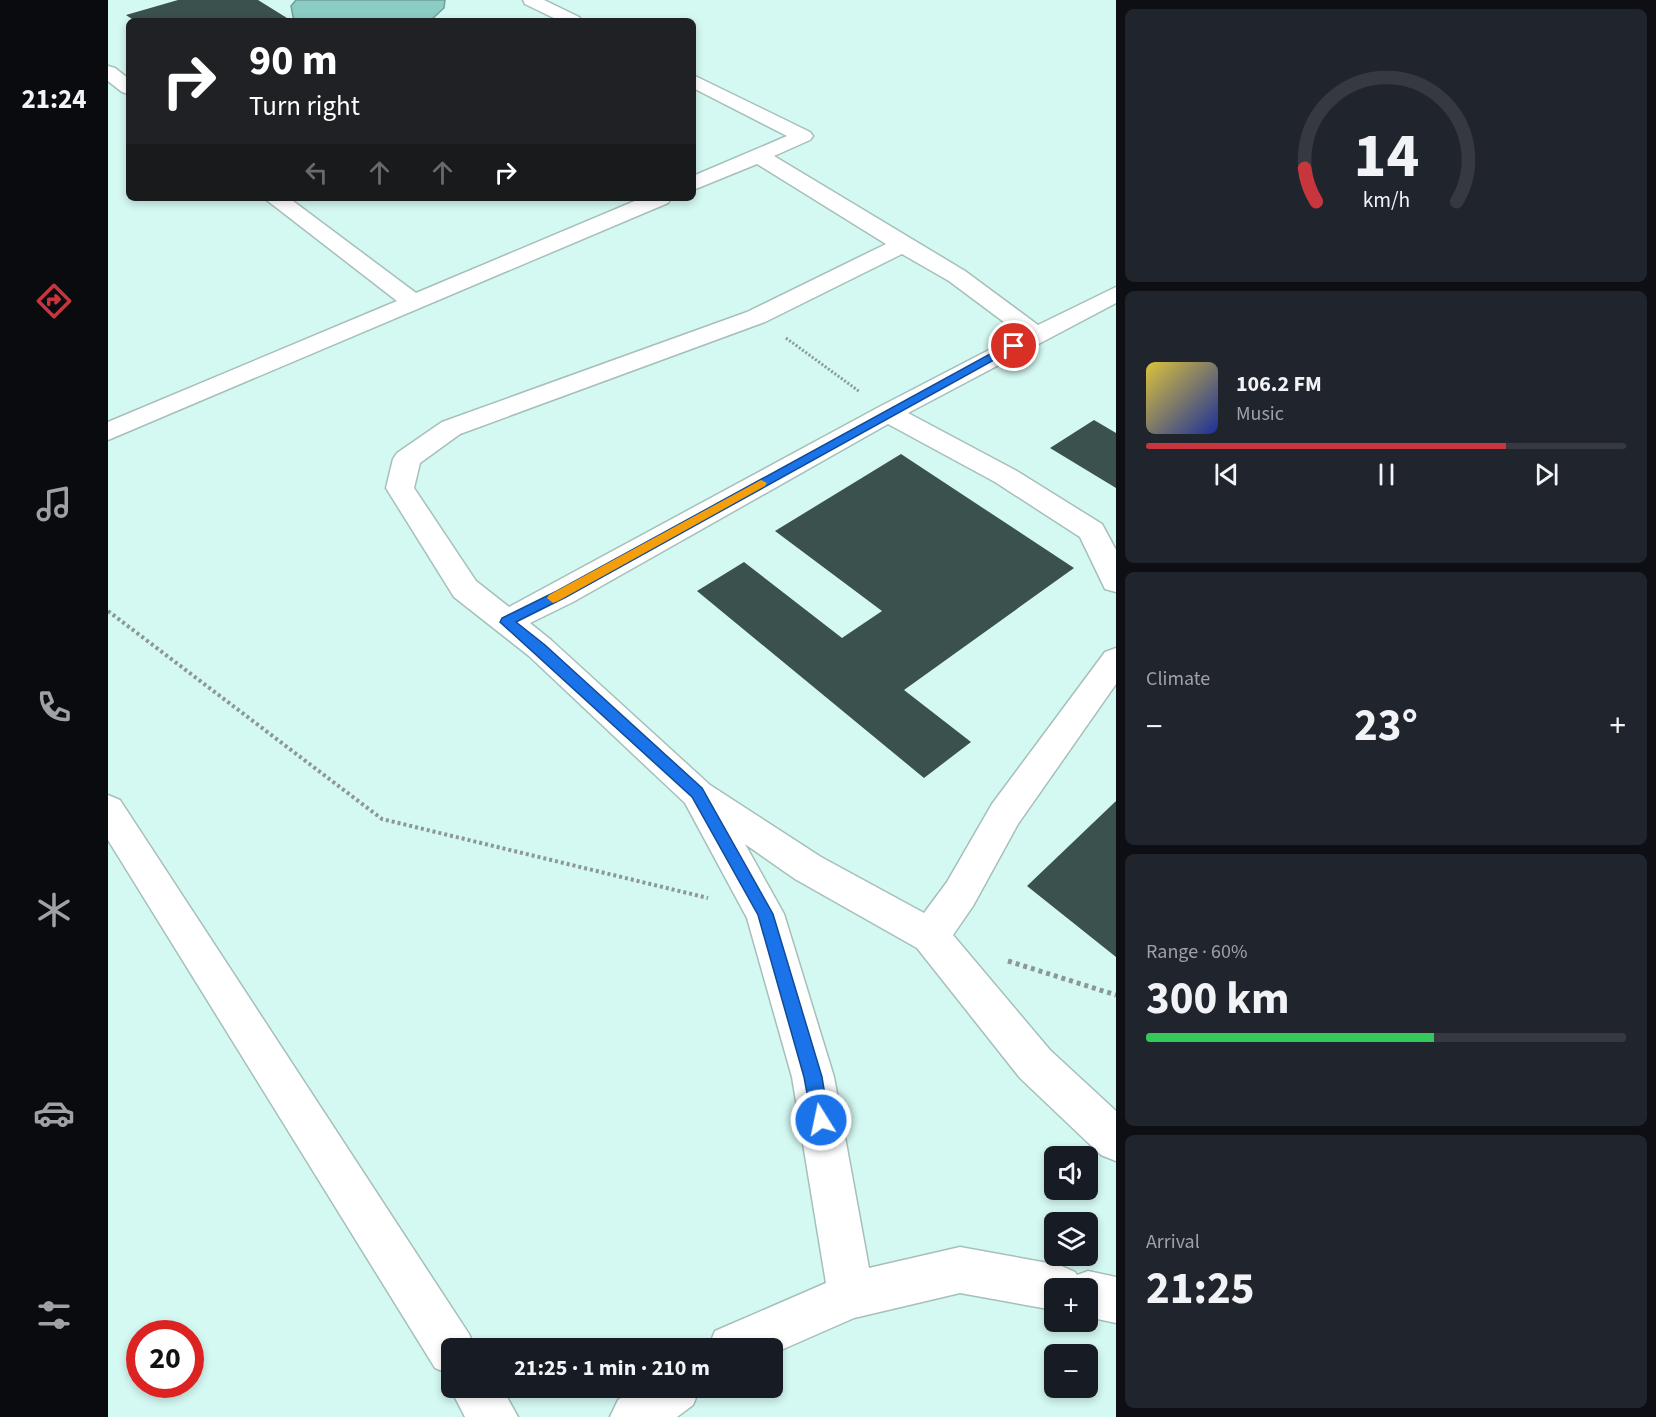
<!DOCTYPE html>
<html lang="en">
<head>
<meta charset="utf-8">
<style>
	:root { --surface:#171b24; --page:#20242c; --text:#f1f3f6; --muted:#9ea1a6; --line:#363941; --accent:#c6363c }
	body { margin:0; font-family:"Source Sans 3",sans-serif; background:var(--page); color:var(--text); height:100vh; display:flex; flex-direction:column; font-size:22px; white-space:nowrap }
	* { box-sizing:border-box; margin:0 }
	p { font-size:20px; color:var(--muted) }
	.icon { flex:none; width:33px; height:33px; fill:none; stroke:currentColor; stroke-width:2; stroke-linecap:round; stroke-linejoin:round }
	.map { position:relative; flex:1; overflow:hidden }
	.sheet { display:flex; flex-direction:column; gap:9px; padding:9px; background:#0d0f14; width:540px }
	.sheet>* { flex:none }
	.top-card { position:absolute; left:18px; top:18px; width:570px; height:183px; border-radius:9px; box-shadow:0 3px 9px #0003; background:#202124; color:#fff; overflow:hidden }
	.buttons { position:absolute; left:936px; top:1146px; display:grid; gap:12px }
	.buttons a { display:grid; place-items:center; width:54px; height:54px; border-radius:9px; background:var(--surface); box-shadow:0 3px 9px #0003; font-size:30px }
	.speed { position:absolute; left:18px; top:1320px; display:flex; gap:12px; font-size:30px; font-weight:700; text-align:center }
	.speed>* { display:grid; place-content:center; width:78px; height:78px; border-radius:50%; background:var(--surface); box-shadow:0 3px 9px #0003; line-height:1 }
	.speed .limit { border:9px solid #d22; background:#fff; color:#111 }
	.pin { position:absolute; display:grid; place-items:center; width:51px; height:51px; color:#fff; margin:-26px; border:3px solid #fff; border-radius:50%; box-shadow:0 2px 6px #0007 }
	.me { position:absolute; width:66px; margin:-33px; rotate:350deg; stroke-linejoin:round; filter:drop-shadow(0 0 4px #0008) }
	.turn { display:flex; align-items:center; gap:21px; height:126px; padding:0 24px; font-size:27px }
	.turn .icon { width:78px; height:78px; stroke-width:2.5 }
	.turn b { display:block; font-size:42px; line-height:51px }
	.lanes { display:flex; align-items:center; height:57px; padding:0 24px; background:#0003; justify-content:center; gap:30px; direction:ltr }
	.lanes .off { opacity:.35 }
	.big { font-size:45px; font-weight:700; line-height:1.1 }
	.sheet .card { flex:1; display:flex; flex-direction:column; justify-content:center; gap:9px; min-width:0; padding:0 21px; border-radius:9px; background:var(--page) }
	.sheet .dial { align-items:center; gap:0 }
	.dial svg { height:156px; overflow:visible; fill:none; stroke:var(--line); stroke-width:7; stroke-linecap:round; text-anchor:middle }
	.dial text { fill:var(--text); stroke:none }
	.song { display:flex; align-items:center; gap:18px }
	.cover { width:72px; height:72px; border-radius:9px; background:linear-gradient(135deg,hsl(50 70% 55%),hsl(230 70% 35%)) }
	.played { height:6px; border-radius:3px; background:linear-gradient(90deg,var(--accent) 75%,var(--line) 75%) }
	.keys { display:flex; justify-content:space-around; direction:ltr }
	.heat { display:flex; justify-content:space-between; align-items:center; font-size:33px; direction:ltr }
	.charge { height:9px; border-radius:4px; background:linear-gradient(90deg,#34c759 60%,var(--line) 0) }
	.trip { position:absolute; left:333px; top:1338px; width:342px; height:60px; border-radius:9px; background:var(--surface); box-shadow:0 3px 9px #0003; font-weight:700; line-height:60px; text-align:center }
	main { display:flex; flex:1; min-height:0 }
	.dock { display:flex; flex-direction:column; width:108px; justify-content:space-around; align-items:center; background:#090b0e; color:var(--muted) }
	.dock .icon { width:42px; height:42px }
	.dock .current { color:var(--accent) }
	.dock b { font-size:27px; color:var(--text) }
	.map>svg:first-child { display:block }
</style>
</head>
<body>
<main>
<nav class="dock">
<b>21:24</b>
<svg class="icon current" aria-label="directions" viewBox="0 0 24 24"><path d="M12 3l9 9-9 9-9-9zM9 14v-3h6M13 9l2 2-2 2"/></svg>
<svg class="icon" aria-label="music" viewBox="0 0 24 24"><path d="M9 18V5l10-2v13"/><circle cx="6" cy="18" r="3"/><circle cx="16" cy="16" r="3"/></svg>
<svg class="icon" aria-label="phone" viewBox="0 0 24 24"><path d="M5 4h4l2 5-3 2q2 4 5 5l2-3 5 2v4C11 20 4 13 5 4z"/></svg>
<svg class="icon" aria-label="climate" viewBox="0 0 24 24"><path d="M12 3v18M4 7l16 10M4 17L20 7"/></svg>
<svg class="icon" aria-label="car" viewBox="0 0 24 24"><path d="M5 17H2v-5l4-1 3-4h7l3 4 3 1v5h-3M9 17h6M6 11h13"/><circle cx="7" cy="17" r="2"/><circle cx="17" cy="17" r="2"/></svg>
<svg class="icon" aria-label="filters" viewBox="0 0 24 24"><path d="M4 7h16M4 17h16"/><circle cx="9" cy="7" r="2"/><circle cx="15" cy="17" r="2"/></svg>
</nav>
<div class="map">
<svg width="1008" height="1417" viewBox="0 0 1008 1417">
	<rect width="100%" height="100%" fill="#effefc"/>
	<path fill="#d4f8f2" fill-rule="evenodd" d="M0,0H1008V1417H0ZM21,21H585V198H21ZM946,1156H980V1190H946ZM946,1222H980V1256H946ZM946,1288H980V1322H946ZM32,1334H82V1384H32ZM344,1348H664V1388H344ZM946,1354H980V1388H946Z"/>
	<path fill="#8bccc4" stroke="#6fa09a" stroke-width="1.5" d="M188,0H337L336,8L322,21H189L185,17L183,6Z"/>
	<path fill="#3b514e" d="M70,0H150L179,18L170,21H27L18,15Z
		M986,420L1008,433V488L942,448Z
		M793,454L966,568L796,690L863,742L816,778L589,591L636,562L734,638L774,611L667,531Z
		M1008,801V957L919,886Z"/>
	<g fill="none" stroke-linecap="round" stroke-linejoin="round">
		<defs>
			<path id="minor" d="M415,0H436L471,17L474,21H452L417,4Z
				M0,66L7,68L21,79V94L14,92L0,81Z
				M585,75L702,132L705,136L702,140L666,156L857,271L930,325L1008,287V303L800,413L907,470L994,524L1008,550V592L997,589L972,537L887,482L780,424L465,602L422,623L443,640L602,785L713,857L816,913L839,882L884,804L997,652L1008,648V684L910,824L865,906L845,935L942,1050L1008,1111V1161L993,1155L912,1078L809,948L687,879L637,844L676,914L726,1077L761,1268L852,1247L951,1265L967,1272L969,1275L980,1271L1008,1277V1323L980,1317V1288H946V1310L852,1293L746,1318L664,1354V1348H600L607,1331L718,1283L684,1077L639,918L577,803L421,656L346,597L278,488L285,459L289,453L334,422L639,312L778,244L649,164L585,190V176L679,136L585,88ZM794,254L841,281L912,334L771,407L401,607L368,581L306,488L312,463L352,434L657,322Z
				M156,198H181L308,293L534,198H563L560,203L0,440V422L289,301Z
				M0,795L12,800L361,1334L367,1348H344V1375L327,1368L0,840Z
				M344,1384V1388H394L410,1417H357L342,1388Z
				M527,1388H592L585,1405L569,1417H502L510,1400Z"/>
		</defs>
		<use href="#minor" stroke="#a6bfbb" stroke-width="3"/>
		<path stroke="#8c9897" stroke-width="3" stroke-dasharray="2 2" stroke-linecap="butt" d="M678,338L752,392"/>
		<path stroke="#8c9897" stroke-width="4" stroke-dasharray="3 3" stroke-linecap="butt" d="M0,611L274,819L600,898"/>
		<path stroke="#8c9897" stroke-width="5" stroke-dasharray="4 4" stroke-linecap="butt" d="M900,961L1008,995"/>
		<use href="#minor" fill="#fff" fill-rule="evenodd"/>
	</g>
	<path fill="#1a73e8" stroke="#114b97" stroke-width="1.5" d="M902,343L911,346L458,597L408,622L437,645L594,788L665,914L714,1077L721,1120L719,1127L713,1129L706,1127L704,1120L696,1077L650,915L584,797L392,622L394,618L449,591Z"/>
	<path fill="#f59e0b" d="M653,480L659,483L657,486L450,601L445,603L439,598L441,595Z"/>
</svg>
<div class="buttons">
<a><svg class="icon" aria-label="sound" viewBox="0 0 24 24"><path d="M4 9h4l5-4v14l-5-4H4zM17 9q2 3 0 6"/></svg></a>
<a><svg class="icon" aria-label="layers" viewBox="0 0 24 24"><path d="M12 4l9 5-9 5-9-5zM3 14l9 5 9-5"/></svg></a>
<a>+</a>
<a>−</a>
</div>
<div class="speed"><div class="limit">20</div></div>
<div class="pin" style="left:906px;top:346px;background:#d93025"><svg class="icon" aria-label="arrive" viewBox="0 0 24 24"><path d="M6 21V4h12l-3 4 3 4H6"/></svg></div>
<svg class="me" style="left:713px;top:1120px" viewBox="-20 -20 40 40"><circle r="17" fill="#1a73e8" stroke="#fff" stroke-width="3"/><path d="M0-11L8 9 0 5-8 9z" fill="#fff"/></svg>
<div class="trip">21:25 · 1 min · 210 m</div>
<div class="top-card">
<div class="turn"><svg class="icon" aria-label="right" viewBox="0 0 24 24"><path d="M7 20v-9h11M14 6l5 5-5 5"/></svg><div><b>90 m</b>Turn right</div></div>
<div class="lanes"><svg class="icon off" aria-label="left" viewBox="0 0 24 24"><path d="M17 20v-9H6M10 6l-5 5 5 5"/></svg><svg class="icon off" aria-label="ahead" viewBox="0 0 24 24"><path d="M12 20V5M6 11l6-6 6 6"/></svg><svg class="icon off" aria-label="ahead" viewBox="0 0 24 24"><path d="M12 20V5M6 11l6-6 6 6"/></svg><svg class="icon" aria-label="right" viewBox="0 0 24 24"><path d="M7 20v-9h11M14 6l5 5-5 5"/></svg></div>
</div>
</div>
<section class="sheet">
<div class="card dial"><svg viewBox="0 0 100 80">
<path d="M14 69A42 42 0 1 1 86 69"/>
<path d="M14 69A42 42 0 0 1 8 52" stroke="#c6363c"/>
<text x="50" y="56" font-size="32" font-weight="700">14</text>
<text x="50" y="72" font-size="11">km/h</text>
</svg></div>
<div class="card">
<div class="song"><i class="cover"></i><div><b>106.2 FM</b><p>Music</p></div></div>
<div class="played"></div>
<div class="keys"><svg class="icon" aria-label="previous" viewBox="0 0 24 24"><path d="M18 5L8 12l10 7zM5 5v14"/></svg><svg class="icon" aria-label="pause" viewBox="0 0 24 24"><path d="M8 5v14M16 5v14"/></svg><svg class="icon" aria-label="next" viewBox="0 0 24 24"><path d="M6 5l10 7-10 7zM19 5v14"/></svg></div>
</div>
<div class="card"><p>Climate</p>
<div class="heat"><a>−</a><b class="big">23°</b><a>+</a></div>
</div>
<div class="card"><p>Range · 60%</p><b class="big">300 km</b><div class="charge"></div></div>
<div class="card"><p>Arrival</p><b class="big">21:25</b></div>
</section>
</main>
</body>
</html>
